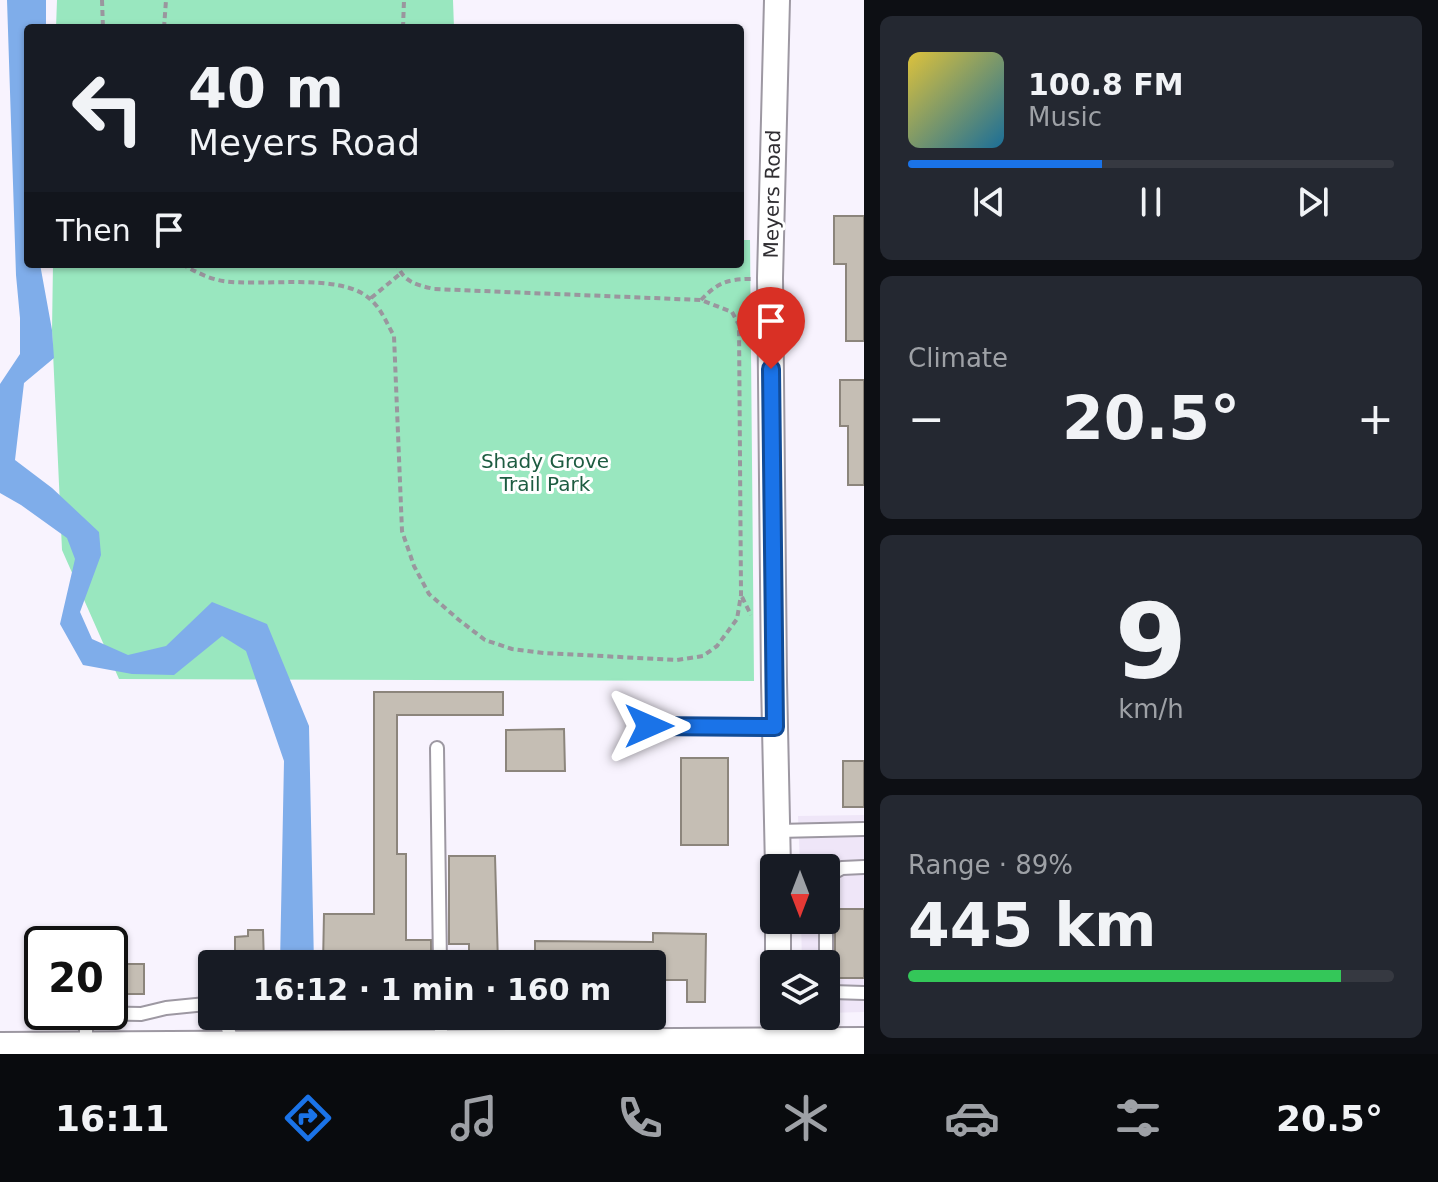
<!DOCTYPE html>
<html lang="en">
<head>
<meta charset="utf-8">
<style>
	:root { --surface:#171b24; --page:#242831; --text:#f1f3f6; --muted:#9ea1a6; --line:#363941; --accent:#1a73e8 }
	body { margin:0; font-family:"DejaVu Sans",sans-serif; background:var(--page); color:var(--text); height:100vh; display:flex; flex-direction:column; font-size:30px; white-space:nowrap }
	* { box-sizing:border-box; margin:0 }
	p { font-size:26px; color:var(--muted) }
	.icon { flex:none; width:44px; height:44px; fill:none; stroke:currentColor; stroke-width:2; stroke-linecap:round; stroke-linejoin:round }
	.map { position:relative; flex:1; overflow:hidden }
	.panel { display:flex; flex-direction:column; gap:16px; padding:16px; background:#0d0f14; width:574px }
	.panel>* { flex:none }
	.banner { position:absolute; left:24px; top:24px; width:720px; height:244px; border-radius:8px; box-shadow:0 2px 6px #0004; background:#171b24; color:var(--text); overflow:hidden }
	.needle { width:52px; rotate:180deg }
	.controls { position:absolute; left:760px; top:854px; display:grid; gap:16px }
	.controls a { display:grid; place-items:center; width:80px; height:80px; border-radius:8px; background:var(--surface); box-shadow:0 2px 6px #0004; font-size:40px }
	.speed { position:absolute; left:24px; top:926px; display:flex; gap:16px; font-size:40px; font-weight:700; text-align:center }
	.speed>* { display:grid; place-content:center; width:104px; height:104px; border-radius:50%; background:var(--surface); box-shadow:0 2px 6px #0004; line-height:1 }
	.speed .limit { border:4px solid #111; border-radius:12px; background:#fff; color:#111 }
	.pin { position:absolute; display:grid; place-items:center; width:68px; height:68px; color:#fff; margin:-82px -34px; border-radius:50% 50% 50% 0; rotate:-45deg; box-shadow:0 0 8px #0007 }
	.pin .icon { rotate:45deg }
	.me { position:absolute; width:88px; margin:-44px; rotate:90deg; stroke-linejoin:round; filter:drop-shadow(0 0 6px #0008) }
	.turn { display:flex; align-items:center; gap:28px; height:168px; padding:0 32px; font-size:36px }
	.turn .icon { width:104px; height:104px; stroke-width:2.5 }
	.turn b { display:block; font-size:56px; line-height:68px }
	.then { display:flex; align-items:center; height:76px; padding:0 32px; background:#0003; gap:16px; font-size:30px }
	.big { font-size:60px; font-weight:600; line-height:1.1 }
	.panel .card { flex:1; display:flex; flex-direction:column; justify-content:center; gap:12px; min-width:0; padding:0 28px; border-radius:12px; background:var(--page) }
	.panel .dial { align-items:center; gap:0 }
	.dial b { font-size:104px; line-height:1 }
	.song { display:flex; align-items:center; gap:24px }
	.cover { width:96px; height:96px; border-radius:12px; background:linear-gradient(135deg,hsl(50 70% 55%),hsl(200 70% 35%)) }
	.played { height:8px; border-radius:4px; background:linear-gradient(90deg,var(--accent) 40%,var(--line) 40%) }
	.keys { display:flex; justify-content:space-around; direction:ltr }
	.heat { display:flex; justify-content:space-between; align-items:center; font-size:44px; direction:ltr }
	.charge { height:12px; border-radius:6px; background:linear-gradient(90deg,#34c759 89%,var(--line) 0) }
	.trip { position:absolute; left:198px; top:950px; width:468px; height:80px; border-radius:8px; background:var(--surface); box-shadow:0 2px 6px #0004; font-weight:600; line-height:80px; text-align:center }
	.dock { display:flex; height:128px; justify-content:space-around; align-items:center; background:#090b0e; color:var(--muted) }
	.dock .icon { width:56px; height:56px }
	.dock .selected { color:var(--accent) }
	.dock b { font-size:36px; color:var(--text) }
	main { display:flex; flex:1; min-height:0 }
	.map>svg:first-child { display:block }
</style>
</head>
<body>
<main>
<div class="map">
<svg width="864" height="1054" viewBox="0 0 864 1054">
	<rect width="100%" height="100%" fill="#f8f3fe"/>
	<path fill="#efe6f8" d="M864,815V1012L826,1013V964H802L801,920H826V868H800L798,816Z"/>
	<path fill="#99e7bf" d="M57,0H453L454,28H56Z
		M740,240H750L754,681L119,679L62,550L52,330L53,264H740Z"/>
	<path fill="#7fadea" d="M7,0H46V28H28V264H40L52,330L54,358L24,383L15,460L52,488L99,532L101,555L80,612L92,639L128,655L166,646L212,602L267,624L309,726L314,964H280L284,761L246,651L222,636L174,675L132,674L83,665L60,624L75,559L67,538L21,505L0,493V384L20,354V318L16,275Z"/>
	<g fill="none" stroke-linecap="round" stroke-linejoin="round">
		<path stroke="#7fadea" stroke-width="6" d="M294,1038V1016"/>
	</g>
	<path fill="#c5beb4" stroke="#8c857c" stroke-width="2" d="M834,216H864V341H846V264H834Z
		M840,380H864V485H848V426H840Z
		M374,692H503V715H397V854H406V940H431V964H323L324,914H374Z
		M564,729L565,771H506V730Z
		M681,758H728V845H681Z
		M843,761H864V807H843Z
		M449,856H495L498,964H469V944H449Z
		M831,909H864V978H835V920Z
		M248,930H263L264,964H235V937L248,936Z
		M653,933L706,934L705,1002H687V980H652L653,964H535V941L653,942Z
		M110,964H144V994H110Z"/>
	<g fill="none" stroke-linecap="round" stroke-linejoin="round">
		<defs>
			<path id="service" d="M649,726L775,727
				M437,748L440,964
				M778,831L864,829
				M826,885L829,875L842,868L864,867
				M826,920V986L832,992L864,993
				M222,1016L227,1025L233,1045
				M441,1016V1044
				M86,1046V1013L141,1014L166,1008L206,1004L212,1007"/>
			<path id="minor" d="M777,0L770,278L774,681L778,868
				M778,920V964
				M778,1016V1045"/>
			<path id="secondary" d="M0,1050L864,1045"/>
		</defs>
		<use href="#service" stroke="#9d98a2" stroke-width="16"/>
		<use href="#minor" stroke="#9d98a2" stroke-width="28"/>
		<use href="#secondary" stroke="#9d98a2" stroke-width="38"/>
		<path stroke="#9a969e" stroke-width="4" stroke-dasharray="6 4" stroke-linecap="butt" d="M102,0L103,28
			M164,28L166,0
			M403,28L404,0
			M182,264C194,271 209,279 223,281C262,287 341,272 370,299C381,308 387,324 394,336L402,531L414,566L429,594L459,620L485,640L512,649L544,653L677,660L703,656L717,646L737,619L741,595L739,325L732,312L701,300L434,289C417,285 403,282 397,264
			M371,298L400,274
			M701,300C717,283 727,279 751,279
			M742,597L751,615"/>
		<use href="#service" stroke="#fff" stroke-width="12"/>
		<use href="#minor" stroke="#fff" stroke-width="24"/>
		<use href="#secondary" stroke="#fff" stroke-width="34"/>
	</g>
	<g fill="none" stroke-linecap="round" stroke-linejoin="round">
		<defs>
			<path id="route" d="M649,726L775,727L771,369"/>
		</defs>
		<use href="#route" stroke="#114b97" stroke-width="20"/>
		<use href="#route" stroke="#1a73e8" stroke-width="14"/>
	</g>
	<g text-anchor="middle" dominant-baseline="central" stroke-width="6" stroke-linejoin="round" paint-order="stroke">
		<g font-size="20" fill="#302e32" stroke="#fff">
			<text transform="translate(772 194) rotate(-89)">Meyers Road</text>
		</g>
		<g font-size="20" fill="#1d5c41" stroke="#fff">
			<text x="545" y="461">Shady Grove<tspan x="545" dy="23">Trail Park</tspan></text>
		</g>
	</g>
</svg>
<div class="controls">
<a><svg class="needle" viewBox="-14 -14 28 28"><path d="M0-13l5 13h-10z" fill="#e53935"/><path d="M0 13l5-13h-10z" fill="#9ea1a6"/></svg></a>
<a><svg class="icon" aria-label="layers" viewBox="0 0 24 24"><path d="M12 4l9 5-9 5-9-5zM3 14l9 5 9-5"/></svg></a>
</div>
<div class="speed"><div class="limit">20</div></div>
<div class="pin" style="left:771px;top:369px;background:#d93025"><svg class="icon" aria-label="arrive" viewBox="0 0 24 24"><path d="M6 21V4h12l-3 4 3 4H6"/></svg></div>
<svg class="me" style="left:649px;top:726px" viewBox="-20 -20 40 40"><path d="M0-17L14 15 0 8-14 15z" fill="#1a73e8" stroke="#fff" stroke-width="4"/></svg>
<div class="trip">16:12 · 1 min · 160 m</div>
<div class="banner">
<div class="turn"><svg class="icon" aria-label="left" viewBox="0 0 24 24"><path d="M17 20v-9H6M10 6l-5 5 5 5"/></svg><div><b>40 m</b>Meyers Road</div></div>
<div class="then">Then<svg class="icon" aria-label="arrive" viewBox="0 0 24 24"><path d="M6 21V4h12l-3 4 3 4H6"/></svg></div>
</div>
</div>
<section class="panel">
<div class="card">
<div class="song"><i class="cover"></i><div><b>100.8 FM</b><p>Music</p></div></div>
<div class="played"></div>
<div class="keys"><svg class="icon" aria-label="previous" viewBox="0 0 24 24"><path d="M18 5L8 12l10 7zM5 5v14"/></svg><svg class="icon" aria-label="pause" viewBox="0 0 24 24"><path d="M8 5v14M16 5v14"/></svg><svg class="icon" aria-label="next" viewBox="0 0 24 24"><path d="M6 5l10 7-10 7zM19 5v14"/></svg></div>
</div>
<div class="card"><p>Climate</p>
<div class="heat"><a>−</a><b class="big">20.5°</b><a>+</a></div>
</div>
<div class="card dial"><b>9</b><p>km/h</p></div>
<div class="card"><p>Range · 89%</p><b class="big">445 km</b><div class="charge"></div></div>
</section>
</main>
<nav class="dock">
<b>16:11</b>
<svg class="icon selected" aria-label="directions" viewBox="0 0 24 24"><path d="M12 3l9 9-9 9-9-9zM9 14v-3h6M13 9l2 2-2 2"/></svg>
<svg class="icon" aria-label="music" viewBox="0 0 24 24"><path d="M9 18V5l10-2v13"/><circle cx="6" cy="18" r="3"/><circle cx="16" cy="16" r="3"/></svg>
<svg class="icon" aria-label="phone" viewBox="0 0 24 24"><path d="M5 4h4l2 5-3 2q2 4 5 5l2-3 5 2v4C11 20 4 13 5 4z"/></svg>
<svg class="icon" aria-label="climate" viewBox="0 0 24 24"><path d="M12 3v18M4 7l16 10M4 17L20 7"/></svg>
<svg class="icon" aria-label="car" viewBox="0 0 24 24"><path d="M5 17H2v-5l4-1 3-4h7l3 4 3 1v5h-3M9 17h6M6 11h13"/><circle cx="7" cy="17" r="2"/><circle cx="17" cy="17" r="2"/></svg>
<svg class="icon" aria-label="filters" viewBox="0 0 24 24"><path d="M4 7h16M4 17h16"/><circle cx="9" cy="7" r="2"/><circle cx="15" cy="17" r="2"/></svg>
<b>20.5°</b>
</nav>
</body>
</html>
